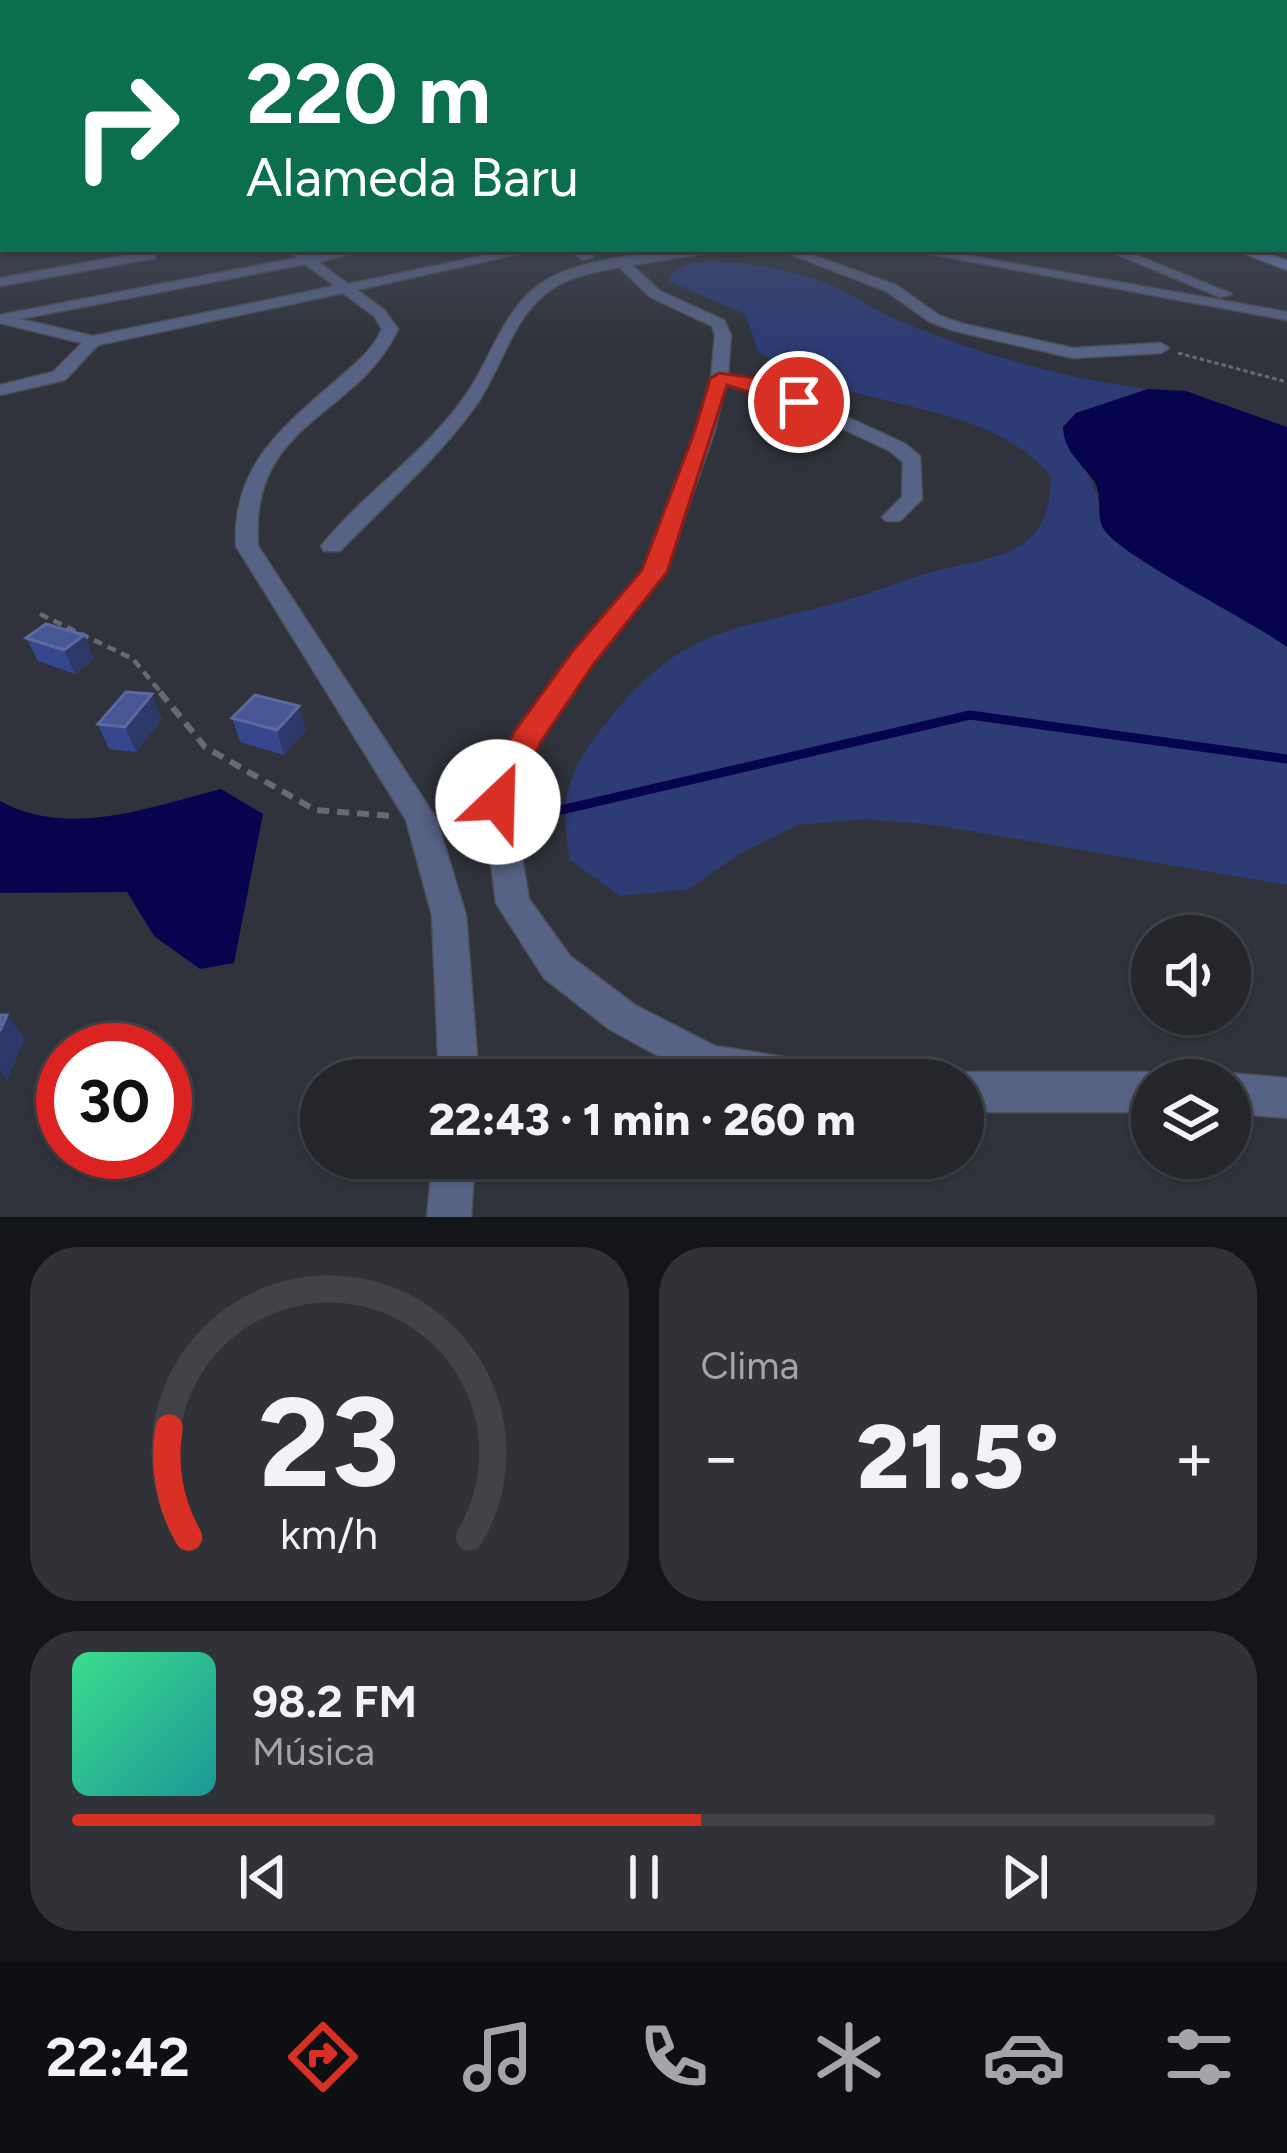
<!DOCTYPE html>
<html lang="pt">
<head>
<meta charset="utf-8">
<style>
	:root { --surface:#24262c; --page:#303238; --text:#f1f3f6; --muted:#a3a5a9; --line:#414348; --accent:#d93025 }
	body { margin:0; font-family:Figtree,sans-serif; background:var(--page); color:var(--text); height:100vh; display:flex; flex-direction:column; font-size:45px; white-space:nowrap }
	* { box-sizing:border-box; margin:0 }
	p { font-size:39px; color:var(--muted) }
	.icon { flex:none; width:66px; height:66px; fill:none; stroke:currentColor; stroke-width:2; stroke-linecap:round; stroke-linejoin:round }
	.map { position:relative; height:1217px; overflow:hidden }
	.details { display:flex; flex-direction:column; gap:30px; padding:30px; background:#141518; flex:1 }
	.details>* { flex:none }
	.guide { position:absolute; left:0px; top:0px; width:1287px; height:252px; box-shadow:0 3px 9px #0004,0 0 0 3px var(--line); background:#0b6e4f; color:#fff; overflow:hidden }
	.tools { position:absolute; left:1131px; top:915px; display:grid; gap:24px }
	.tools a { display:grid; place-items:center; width:120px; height:120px; border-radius:50%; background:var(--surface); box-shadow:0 3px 9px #0004,0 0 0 3px var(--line); font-size:60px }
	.speed { position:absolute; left:36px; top:1023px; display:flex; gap:24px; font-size:60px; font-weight:700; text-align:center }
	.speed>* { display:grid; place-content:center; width:156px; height:156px; border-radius:50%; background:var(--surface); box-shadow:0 3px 9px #0004,0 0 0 3px var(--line); line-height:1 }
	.speed .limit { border:18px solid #d22; background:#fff; color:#111 }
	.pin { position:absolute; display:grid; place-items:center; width:102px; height:102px; color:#fff; margin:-51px; border:6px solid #fff; border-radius:50%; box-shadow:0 3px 12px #0007 }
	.me { position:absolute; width:132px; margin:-66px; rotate:24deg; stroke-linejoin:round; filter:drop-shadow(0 0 9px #0008) }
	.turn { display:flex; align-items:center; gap:42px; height:252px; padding:0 48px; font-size:54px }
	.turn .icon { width:156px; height:156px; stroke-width:2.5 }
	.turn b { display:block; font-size:84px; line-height:102px }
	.big { font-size:90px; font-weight:800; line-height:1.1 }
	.details .tile { flex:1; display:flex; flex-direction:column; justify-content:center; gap:18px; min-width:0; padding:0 42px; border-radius:48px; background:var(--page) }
	.details .dial { align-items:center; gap:0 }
	.dial svg { height:312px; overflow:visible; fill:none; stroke:var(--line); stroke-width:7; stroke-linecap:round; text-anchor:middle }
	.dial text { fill:var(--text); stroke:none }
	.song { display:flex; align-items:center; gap:36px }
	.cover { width:144px; height:144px; border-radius:18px; background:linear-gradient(135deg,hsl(150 70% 55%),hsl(180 70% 35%)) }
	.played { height:12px; border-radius:6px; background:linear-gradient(90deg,var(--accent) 55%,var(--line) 55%) }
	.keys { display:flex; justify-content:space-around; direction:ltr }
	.heat { display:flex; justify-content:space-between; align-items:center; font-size:66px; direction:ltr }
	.details .tiles { flex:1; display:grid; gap:30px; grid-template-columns:1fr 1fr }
	.tile:last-child { grid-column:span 2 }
	.trip { position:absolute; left:300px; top:1059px; width:684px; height:120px; border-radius:60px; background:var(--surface); box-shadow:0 3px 9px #0004,0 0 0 3px var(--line); font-weight:800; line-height:120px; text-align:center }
	.tab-bar { display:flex; height:192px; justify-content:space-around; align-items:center; background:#0e0f12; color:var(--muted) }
	.tab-bar .icon { width:84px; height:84px }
	.tab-bar .on { color:var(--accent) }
	.tab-bar b { font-size:54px; color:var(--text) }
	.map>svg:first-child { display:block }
</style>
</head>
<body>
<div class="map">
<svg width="1287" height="1217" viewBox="0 0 1287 1217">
	<rect width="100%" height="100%" fill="#30333b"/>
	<path fill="#2d3c74" d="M743,263C778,268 817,276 849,294C866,303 880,313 898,320C975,353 1065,379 1148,389L1076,413L1063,427C1078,462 1102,487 1102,526L1164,574L1257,623L1287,647V885L935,825L864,819L798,825L741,853L689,889L620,896L570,860C558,795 568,770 610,718C682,629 729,631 832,604C868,595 902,580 938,570C967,563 1011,558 1032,536C1048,520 1050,498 1051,476C979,393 848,415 758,351L745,314L668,281C679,255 719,263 743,263Z"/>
	<path fill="#07044e" d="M1148,389L1186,391L1287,427V647C1253,621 1112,553 1102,526C1096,511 1103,496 1094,481C1080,461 1064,452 1063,427L1076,413Z
		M221,789L263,814L234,963L200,969L154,936L127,892L0,893V801C69,839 149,807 221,789Z"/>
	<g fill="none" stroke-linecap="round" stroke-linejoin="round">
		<path stroke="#07044e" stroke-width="9" d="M561,810L970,715L1287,759"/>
		<defs>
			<path id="street" d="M1284,195H1287L1284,202Z
				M0,197H3V203H0Z
				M0,219H3V227H0Z
				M1284,242L1287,243V251L1281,249Z
				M3,245V249H9L0,254Z
				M287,249H301L310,256L371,249L318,262L348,284L516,249H540L357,290L384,310L398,329C358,417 248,421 258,546L436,818L466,915L479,1080H439L432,915L406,820L236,546C232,465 283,427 339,378C356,363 373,350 382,329L374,316L343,293L98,345L65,380L0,395V385L53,372L82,343L0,323V315L297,258ZM305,264L335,286L93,336L20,319Z
				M567,249H582L594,257L583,260Z
				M691,249H731L632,265L660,291L724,320L731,335L728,375L772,383L904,443L920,456L922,499L900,521H886L882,517L902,497L903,462L890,451L762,391L726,385L714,433L665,572L592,664L538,743L513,803L529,899L570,956L635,1005L715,1046L809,1061L823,1066L829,1080L697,1077L609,1029L544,978L496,903L483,803L515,733L574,652L643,570L696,433L711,379L715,335L712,326L650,297L619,267C596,272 569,276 549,291C511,318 501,372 474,408C435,461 386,504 340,551H324L321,546C367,489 433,449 473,384C493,351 506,309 539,285C578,257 644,255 691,249Z
				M777,249H795L896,285L940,316L964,324L1073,348L1161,343L1169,348L1161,353L1073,358L955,331L930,322L886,291Z
				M904,249H931L1287,312V320Z
				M1104,249H1121L1232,294L1220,297Z
				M151,251L155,252V258L0,286V278Z
				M963,1072H1152L1167,1080H1152V1112H963V1080H948Z
				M1230,1073L1287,1078V1118L1230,1113V1080H1216Z
				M433,1158H475L471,1217H427Z"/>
			<path id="secondary" d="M1231,249H1255L1287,260V270Z"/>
		</defs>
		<use href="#street" stroke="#4d4f57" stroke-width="3"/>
		<use href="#secondary" stroke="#4d4f57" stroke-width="3"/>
		<path stroke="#676a71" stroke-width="3" stroke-dasharray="4.5 3" stroke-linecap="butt" d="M1178,353L1287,382"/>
		<path stroke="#676a71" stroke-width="4.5" stroke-dasharray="9 6" stroke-linecap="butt" d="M40,614L133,659L163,695"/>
		<path stroke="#676a71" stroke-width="6" stroke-dasharray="12 8" stroke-linecap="butt" d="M160,692L205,747L315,810L392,816"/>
		<use href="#street" fill="#576385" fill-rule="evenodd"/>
		<use href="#secondary" fill="#6b7db2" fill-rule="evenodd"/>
	</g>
	<path fill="#36478d" d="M84,635L94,659L75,674L38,661L26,638Z
		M299,706L306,731L284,755L240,742L232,718Z
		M162,719L136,752L109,749L98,724Z"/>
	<path fill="#2d3969" d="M84,635L94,659L75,674L64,650Z
		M152,694L162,719L136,752L125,727Z
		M299,706L306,731L284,755L277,730Z
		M7,1015L25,1039L7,1081L0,1071V1031Z"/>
	<path fill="#475694" stroke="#5c699f" stroke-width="3" d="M46,624L84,635L64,650L26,638Z
		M126,692L152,694L125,727L98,724Z
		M255,695L299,706L277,730L232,718Z
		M0,1015H7L0,1031Z"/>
	<linearGradient id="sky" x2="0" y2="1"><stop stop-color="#1a1c20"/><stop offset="0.51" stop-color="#485060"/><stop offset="1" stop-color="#485060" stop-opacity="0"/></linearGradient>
	<rect width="1287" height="344" fill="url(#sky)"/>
	<path fill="#d93025" stroke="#8d1f18" stroke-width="3" d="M719,373L755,378L808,402L799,408L727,385L667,572L593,665L540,743L510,812L498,816L486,812L481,802L514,732L572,652L642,570L694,433L710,379Z"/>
</svg>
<div class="tools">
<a><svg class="icon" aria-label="sound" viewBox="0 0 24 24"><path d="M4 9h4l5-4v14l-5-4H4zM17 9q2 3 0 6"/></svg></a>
<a><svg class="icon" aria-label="layers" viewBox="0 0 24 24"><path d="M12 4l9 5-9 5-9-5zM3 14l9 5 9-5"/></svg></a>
</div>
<div class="speed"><div class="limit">30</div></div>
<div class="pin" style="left:799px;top:402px;background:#d93025"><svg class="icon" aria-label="arrive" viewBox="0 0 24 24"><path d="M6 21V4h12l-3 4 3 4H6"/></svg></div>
<svg class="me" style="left:498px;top:802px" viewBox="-20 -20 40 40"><circle r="19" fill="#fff"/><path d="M0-13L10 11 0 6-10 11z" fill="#d93025"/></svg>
<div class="trip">22:43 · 1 min · 260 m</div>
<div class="guide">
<div class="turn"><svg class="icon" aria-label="right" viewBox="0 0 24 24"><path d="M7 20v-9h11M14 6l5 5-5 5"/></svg><div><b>220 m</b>Alameda Baru</div></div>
</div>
</div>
<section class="details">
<div class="tiles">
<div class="tile dial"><svg viewBox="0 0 100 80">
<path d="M14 69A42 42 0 1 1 86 69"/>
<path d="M14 69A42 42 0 0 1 9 41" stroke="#d93025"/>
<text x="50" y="56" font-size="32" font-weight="700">23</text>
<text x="50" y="72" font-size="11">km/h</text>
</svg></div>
<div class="tile"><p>Clima</p>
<div class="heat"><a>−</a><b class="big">21.5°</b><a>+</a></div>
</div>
<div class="tile">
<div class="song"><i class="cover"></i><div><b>98.2 FM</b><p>Música</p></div></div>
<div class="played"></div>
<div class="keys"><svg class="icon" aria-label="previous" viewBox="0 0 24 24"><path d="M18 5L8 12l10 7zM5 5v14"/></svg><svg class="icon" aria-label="pause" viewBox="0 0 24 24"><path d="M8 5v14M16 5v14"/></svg><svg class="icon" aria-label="next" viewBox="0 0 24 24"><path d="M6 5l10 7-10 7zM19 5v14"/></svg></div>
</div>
</div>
</section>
<nav class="tab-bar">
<b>22:42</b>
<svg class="icon on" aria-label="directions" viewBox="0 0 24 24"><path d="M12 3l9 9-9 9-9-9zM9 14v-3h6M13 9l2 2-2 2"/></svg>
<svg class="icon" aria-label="music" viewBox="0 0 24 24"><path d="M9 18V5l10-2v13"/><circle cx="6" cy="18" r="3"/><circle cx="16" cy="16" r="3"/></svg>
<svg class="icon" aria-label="phone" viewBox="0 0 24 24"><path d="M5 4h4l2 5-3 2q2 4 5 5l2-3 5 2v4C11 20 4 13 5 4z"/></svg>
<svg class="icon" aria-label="climate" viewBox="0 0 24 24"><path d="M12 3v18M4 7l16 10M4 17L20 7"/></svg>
<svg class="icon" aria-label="car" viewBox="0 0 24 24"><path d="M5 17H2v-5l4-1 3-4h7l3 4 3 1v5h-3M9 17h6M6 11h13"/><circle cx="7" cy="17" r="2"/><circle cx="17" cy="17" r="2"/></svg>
<svg class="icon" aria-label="filters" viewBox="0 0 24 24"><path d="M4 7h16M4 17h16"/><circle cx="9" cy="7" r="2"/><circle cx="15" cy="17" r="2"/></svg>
</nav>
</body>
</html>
